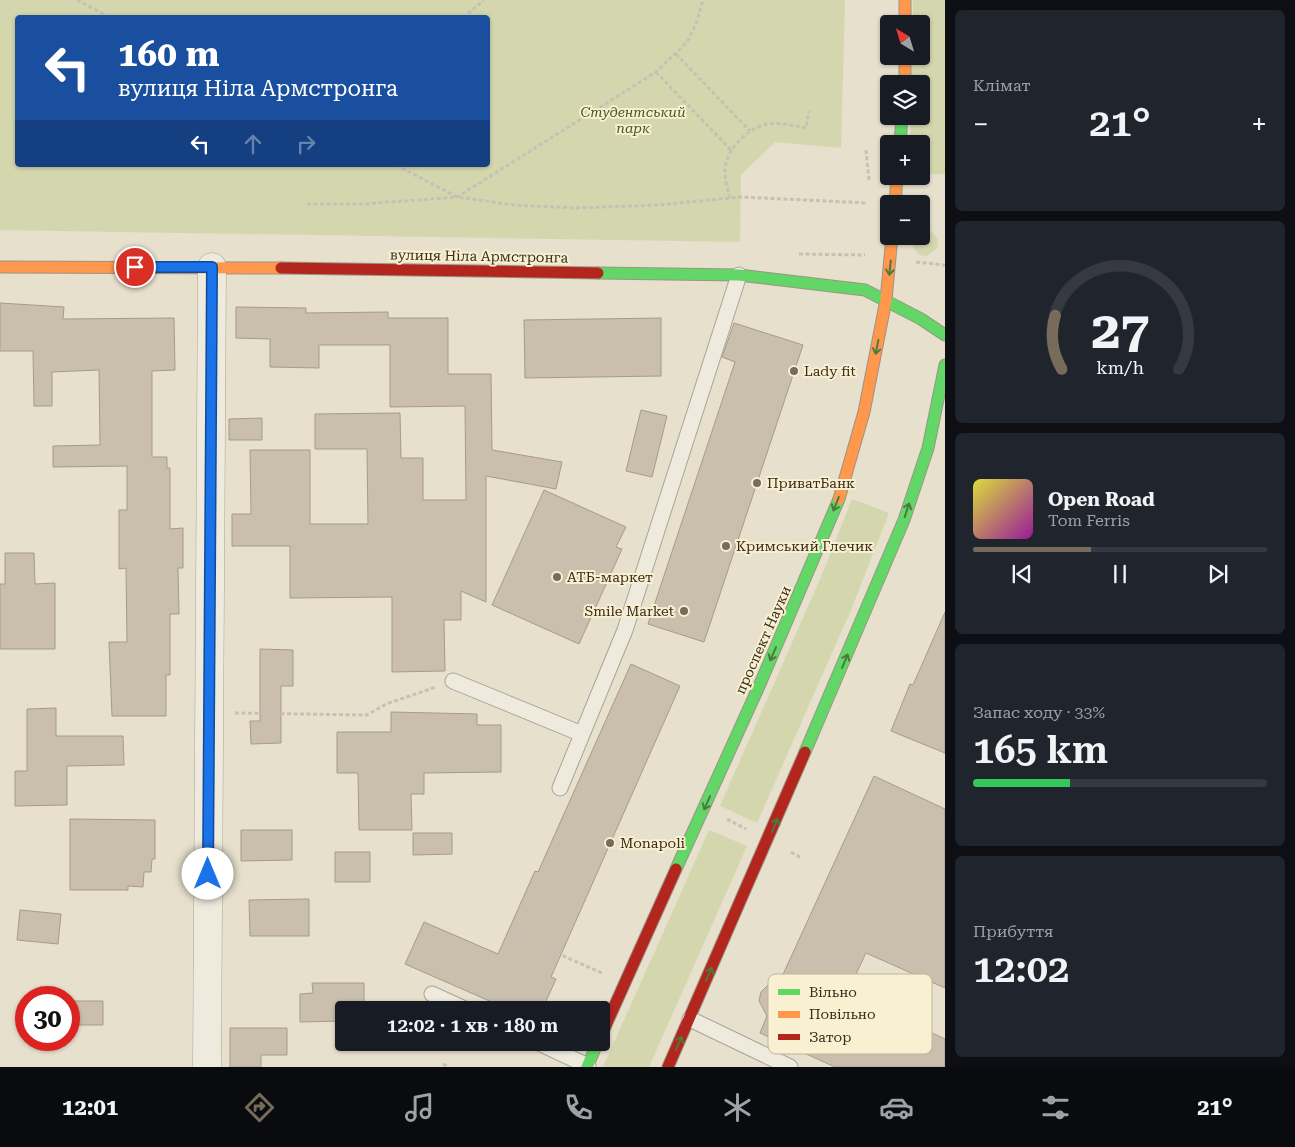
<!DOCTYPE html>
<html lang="uk">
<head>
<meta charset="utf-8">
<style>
	:root { --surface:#171b24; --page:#20242c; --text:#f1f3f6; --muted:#9ea1a6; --line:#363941; --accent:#776c5a }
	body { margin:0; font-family:"Roboto Serif",serif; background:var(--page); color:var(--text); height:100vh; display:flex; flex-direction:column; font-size:19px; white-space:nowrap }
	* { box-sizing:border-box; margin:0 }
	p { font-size:16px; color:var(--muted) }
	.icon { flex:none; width:28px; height:28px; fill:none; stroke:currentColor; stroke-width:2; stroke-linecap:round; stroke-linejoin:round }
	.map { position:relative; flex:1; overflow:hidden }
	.drawer { display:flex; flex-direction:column; gap:10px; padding:10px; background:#0d0f14; width:350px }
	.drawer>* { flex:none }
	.guide { position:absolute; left:15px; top:15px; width:475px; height:152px; border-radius:5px; box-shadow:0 1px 4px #0004; background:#1a4fa0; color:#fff; overflow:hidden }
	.needle { width:32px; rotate:322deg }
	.fabs { position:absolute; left:880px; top:15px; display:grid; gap:10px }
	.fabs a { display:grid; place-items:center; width:50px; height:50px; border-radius:5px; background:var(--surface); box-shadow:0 1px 4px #0004; font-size:25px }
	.speed { position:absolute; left:15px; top:986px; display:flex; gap:10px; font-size:25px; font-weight:700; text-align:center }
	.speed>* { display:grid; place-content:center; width:65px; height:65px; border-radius:50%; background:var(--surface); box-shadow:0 1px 4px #0004; line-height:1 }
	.speed .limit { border:8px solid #d22; background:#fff; color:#111 }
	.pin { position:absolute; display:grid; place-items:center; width:42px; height:42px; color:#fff; margin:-21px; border:2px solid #fff; border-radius:50%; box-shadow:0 1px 5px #0007 }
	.me { position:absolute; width:55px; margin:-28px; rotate:0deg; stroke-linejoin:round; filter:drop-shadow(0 0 4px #0008) }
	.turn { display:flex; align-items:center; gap:18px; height:105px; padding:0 20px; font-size:22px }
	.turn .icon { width:65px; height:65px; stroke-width:2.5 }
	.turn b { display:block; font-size:35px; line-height:42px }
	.lanes { display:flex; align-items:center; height:48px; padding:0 20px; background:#0003; justify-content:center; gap:25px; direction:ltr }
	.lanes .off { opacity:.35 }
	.big { font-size:38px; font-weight:600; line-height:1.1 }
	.drawer .tile { flex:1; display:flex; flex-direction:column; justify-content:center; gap:8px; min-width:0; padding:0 18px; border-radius:8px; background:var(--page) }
	.drawer .dial { align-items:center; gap:0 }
	.dial svg { height:130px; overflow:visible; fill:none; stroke:var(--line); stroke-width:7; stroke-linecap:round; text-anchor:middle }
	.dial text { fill:var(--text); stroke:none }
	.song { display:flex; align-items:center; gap:15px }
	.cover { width:60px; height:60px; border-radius:8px; background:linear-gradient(135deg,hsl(60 70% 55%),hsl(300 70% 35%)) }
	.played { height:5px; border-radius:2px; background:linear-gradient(90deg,var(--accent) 40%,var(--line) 40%) }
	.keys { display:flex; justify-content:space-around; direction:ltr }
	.heat { display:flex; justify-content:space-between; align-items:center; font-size:28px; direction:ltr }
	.charge { height:8px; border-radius:4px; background:linear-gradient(90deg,#34c759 33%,var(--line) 0) }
	.trip { position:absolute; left:335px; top:1001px; width:275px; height:50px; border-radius:5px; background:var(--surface); box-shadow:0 1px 4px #0004; font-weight:600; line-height:50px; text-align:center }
	.menu { display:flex; height:80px; justify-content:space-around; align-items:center; background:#090b0e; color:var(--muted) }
	.menu .icon { width:35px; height:35px }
	.menu .current { color:var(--accent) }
	.menu b { font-size:22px; color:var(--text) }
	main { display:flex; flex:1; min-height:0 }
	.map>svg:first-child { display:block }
</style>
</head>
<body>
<main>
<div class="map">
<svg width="945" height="1067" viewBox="0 0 945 1067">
	<rect width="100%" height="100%" fill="#e6e0cc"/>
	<path fill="#d4d7ad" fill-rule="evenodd" d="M0,0H845L841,148L775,142L741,175L740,242L0,230ZM18,18H488V165H18Z
		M913,0H945V174H921V144H910L911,116H921V84H912V56H921V24H913Z
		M921,230H930L938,239L937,248L927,256L919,255L913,248L914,236H921Z
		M852,499L889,513L851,610L757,823L720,806L821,577Z
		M709,830L747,846L649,1067H603Z"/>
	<path fill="#cabead" stroke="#a69b8b" d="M0,303L64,307L63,319L174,318L175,370L152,371V457H167V468H170V529L183,528V568H178L179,614H170V675H166V716H112L109,642H127L126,568L119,569V510H127V466L53,467V446L100,445L99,370L52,372V406H34L33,351H0Z
		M236,307L306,308V313L388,312V318H448V374H491L492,450L562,462L556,489L486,476V602L461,591V620H444L445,671L392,672V597L290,598V546H232V514H251L250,450H310V524H368L367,449H315V414L400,413L401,458H423V500H466L465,406L390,407V345H319V368L270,367V339L236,338Z
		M661,318V376L525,378L524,320Z
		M734,323L803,345L704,642L648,624L735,362L722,357Z
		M641,410L667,416L652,477L626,471Z
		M262,418V440H229V419Z
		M544,490L626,527L616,547L622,549L579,644L492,605Z
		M5,553H34L35,584L55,583V649H0V584H5Z
		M945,612V753L891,731L910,684L913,685Z
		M260,649L293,650V686H281V743L251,744L250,721H260Z
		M631,664L680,686L551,977L556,979L542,1010H510L405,964L424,922L498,954L535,871L538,872Z
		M56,708V736H123L124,765L67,766V805L15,806V771H27V709Z
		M391,712L477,714V725H501V772L424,773V794H411L412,830H359L358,773H337V732H391Z
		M874,776L945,809V988L866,953L847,993L945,1039V1067H835L760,1033L767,1016L759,1001L761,992L770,983L780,981Z
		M70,819L155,820V859H152L151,872H144L143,887L128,886V890H70Z
		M241,830H292V860L241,861Z
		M413,833H452V854L413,855Z
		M335,852H370V882H335Z
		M309,899V936H250L249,900Z
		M20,910L61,914L58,944L17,940Z
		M312,983H364V1010H344V1021L300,1022V994L313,993Z
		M69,1001H103V1025H69Z
		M230,1028H287V1055H261V1067H230Z"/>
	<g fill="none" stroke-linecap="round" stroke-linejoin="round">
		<defs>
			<path id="lane" d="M453,681L582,734
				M560,788L625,630L739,275
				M432,994L467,1010
				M690,1019L790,1067
				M537,1042L588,1066"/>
			<path id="street" d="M207,1067L212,267"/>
			<path id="fast" d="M900,144L902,116
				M598,273L739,275L865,290L921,319L945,335
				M805,752L904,520L928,448L945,365
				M676,869L760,684L839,499
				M587,1067L598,1042"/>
			<path id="slow" d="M905,0V24
				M905,56V84
				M895,204L897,176
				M0,267L281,268
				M839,499L864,412L886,300L892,236"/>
			<path id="jam" d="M281,268L598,273
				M601,1036L676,869
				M668,1067L805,752"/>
		</defs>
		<use href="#lane" stroke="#aba495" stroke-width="17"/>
		<use href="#street" stroke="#aba495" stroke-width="29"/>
		<use href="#fast" stroke="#9b9485" stroke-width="13"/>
		<use href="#slow" stroke="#9b9485" stroke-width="13"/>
		<use href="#jam" stroke="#9b9485" stroke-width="13"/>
		<path stroke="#c7c1b5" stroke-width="3" stroke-dasharray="4 2.5" stroke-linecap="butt" d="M77,0L111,18
			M463,18L484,0
			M676,54L750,131
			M656,72L731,150
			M866,150L869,180
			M396,165L457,197L513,205L576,208L659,205L741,197L868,203
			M730,198C727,187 723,174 726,163C731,145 749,128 767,124C780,122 794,126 806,128L809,111
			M307,204H363L457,197L656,72L687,42L696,24L703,0
			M799,254L865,255
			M916,262L945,265
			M235,713L367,715L386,704L436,687
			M727,819L746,829
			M791,852L801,858
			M509,932L602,973
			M443,1064L449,1067"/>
		<use href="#lane" stroke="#eeeade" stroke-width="15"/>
		<use href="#street" stroke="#eeeade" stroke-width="28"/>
		<use href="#fast" stroke="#63d668" stroke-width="11"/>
		<use href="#slow" stroke="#ff974d" stroke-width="11"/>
		<use href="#jam" stroke="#b3261e" stroke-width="11"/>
	</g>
	<defs><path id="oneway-shaft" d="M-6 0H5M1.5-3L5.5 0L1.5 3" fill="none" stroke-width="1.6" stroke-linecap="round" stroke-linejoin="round" transform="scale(1.25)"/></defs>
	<g stroke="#4d793e">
		<use href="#oneway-shaft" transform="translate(890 268) rotate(96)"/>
		<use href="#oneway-shaft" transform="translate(877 347) rotate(101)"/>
		<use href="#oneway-shaft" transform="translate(836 504) rotate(112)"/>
		<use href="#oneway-shaft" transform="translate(907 510) rotate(-72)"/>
		<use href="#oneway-shaft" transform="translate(773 654) rotate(114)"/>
		<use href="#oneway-shaft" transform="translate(845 661) rotate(-67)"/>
		<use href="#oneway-shaft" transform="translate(707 803) rotate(114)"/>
		<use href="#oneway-shaft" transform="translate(775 825) rotate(-67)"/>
		<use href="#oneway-shaft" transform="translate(709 974) rotate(-66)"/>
		<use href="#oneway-shaft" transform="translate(679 1043) rotate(-66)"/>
	</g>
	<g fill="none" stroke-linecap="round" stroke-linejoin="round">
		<defs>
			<path id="route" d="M135,267H212L208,874"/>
		</defs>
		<use href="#route" stroke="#114b97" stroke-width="12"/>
		<use href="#route" stroke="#1a73e8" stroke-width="9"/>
	</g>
	<g fill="#776c5a" stroke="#f8f0d1" stroke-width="2">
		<circle cx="794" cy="371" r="5"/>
		<circle cx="757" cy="483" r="5"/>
		<circle cx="726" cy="546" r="5"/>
		<circle cx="557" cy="577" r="5"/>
		<circle cx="684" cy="611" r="5"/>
		<circle cx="610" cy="843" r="5"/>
	</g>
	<g text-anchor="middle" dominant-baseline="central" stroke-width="4" stroke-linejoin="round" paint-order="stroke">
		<g font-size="14" font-style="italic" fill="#475921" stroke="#f8f0d1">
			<text x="633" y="112">Студентський<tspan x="633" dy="16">парк</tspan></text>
		</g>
		<g font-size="14" fill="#3b2d1c" stroke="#f8f0d1">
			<text transform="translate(479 256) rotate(1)">вулиця Ніла Армстронга</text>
			<text transform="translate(763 640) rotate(-66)">проспект Науки</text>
		</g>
		<g font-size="14" fill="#3b2d1c" stroke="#f8f0d1" text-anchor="start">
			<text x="804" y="371">Lady fit</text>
			<text x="767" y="483">ПриватБанк</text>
			<text x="736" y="546">Кримський Глечик</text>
			<text x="567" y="577">АТБ-маркет</text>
			<text x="674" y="611" text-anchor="end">Smile Market</text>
			<text x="620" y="843">Monapoli</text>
		</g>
	</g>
	<rect x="768" y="974" width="164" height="80" rx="8" fill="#f8f0d1" stroke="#bfb69b" stroke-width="1"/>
	<rect x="778" y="989" width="22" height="6" fill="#63d668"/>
	<rect x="778" y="1011" width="22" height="7" fill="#ff974d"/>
	<rect x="778" y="1034" width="22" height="6" fill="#b3261e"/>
	<g font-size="14" fill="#3b2d1c">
		<text x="809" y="997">Вільно</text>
		<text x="809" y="1019">Повільно</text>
		<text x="809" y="1042">Затор</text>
	</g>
</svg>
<div class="fabs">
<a><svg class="needle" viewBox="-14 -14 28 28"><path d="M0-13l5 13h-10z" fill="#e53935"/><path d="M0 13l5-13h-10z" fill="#9ea1a6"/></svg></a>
<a><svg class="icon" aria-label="layers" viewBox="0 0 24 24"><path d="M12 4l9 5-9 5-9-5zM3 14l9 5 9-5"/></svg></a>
<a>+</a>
<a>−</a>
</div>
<div class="speed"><div class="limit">30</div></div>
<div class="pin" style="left:135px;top:267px;background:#d93025"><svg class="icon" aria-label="arrive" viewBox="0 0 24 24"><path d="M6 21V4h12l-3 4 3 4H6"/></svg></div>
<svg class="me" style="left:208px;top:874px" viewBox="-20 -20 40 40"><circle r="19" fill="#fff"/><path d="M0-13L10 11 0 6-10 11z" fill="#1a73e8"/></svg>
<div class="trip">12:02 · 1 хв · 180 m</div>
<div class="guide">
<div class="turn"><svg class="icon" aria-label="left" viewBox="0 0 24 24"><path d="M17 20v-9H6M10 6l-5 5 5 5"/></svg><div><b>160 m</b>вулиця Ніла Армстронга</div></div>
<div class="lanes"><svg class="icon" aria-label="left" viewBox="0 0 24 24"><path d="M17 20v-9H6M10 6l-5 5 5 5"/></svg><svg class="icon off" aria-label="ahead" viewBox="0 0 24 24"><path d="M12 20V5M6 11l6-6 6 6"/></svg><svg class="icon off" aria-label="right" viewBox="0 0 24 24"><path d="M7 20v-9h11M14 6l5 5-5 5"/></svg></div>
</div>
</div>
<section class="drawer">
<div class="tile"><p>Клімат</p>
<div class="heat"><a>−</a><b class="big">21°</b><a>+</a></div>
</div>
<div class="tile dial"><svg viewBox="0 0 100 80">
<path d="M14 69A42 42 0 1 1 86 69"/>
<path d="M14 69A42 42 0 0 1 10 36" stroke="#776c5a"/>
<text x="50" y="56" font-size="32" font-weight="700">27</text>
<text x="50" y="72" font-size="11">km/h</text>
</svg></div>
<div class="tile">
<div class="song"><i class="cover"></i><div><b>Open Road</b><p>Tom Ferris</p></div></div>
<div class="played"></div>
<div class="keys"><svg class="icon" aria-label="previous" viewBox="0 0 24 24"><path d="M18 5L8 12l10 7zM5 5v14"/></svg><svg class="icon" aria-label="pause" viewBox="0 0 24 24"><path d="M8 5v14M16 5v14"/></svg><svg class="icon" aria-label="next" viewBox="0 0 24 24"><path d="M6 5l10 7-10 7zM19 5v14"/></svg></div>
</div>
<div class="tile"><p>Запас ходу · 33%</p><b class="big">165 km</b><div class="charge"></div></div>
<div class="tile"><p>Прибуття</p><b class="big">12:02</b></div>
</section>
</main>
<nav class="menu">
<b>12:01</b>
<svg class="icon current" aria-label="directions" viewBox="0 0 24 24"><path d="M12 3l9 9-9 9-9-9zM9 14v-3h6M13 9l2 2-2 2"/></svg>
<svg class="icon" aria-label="music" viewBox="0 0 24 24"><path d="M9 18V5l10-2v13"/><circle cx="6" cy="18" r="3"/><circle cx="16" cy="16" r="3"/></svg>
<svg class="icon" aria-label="phone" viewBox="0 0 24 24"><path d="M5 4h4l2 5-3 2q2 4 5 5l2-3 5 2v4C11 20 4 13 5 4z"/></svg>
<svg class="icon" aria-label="climate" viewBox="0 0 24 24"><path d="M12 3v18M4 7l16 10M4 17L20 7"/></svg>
<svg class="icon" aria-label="car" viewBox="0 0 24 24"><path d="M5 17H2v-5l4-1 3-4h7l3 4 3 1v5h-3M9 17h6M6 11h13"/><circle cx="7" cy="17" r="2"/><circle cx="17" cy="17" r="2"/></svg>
<svg class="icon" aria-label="filters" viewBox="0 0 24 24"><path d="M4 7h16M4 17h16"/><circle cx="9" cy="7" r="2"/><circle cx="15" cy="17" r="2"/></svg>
<b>21°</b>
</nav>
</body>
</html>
